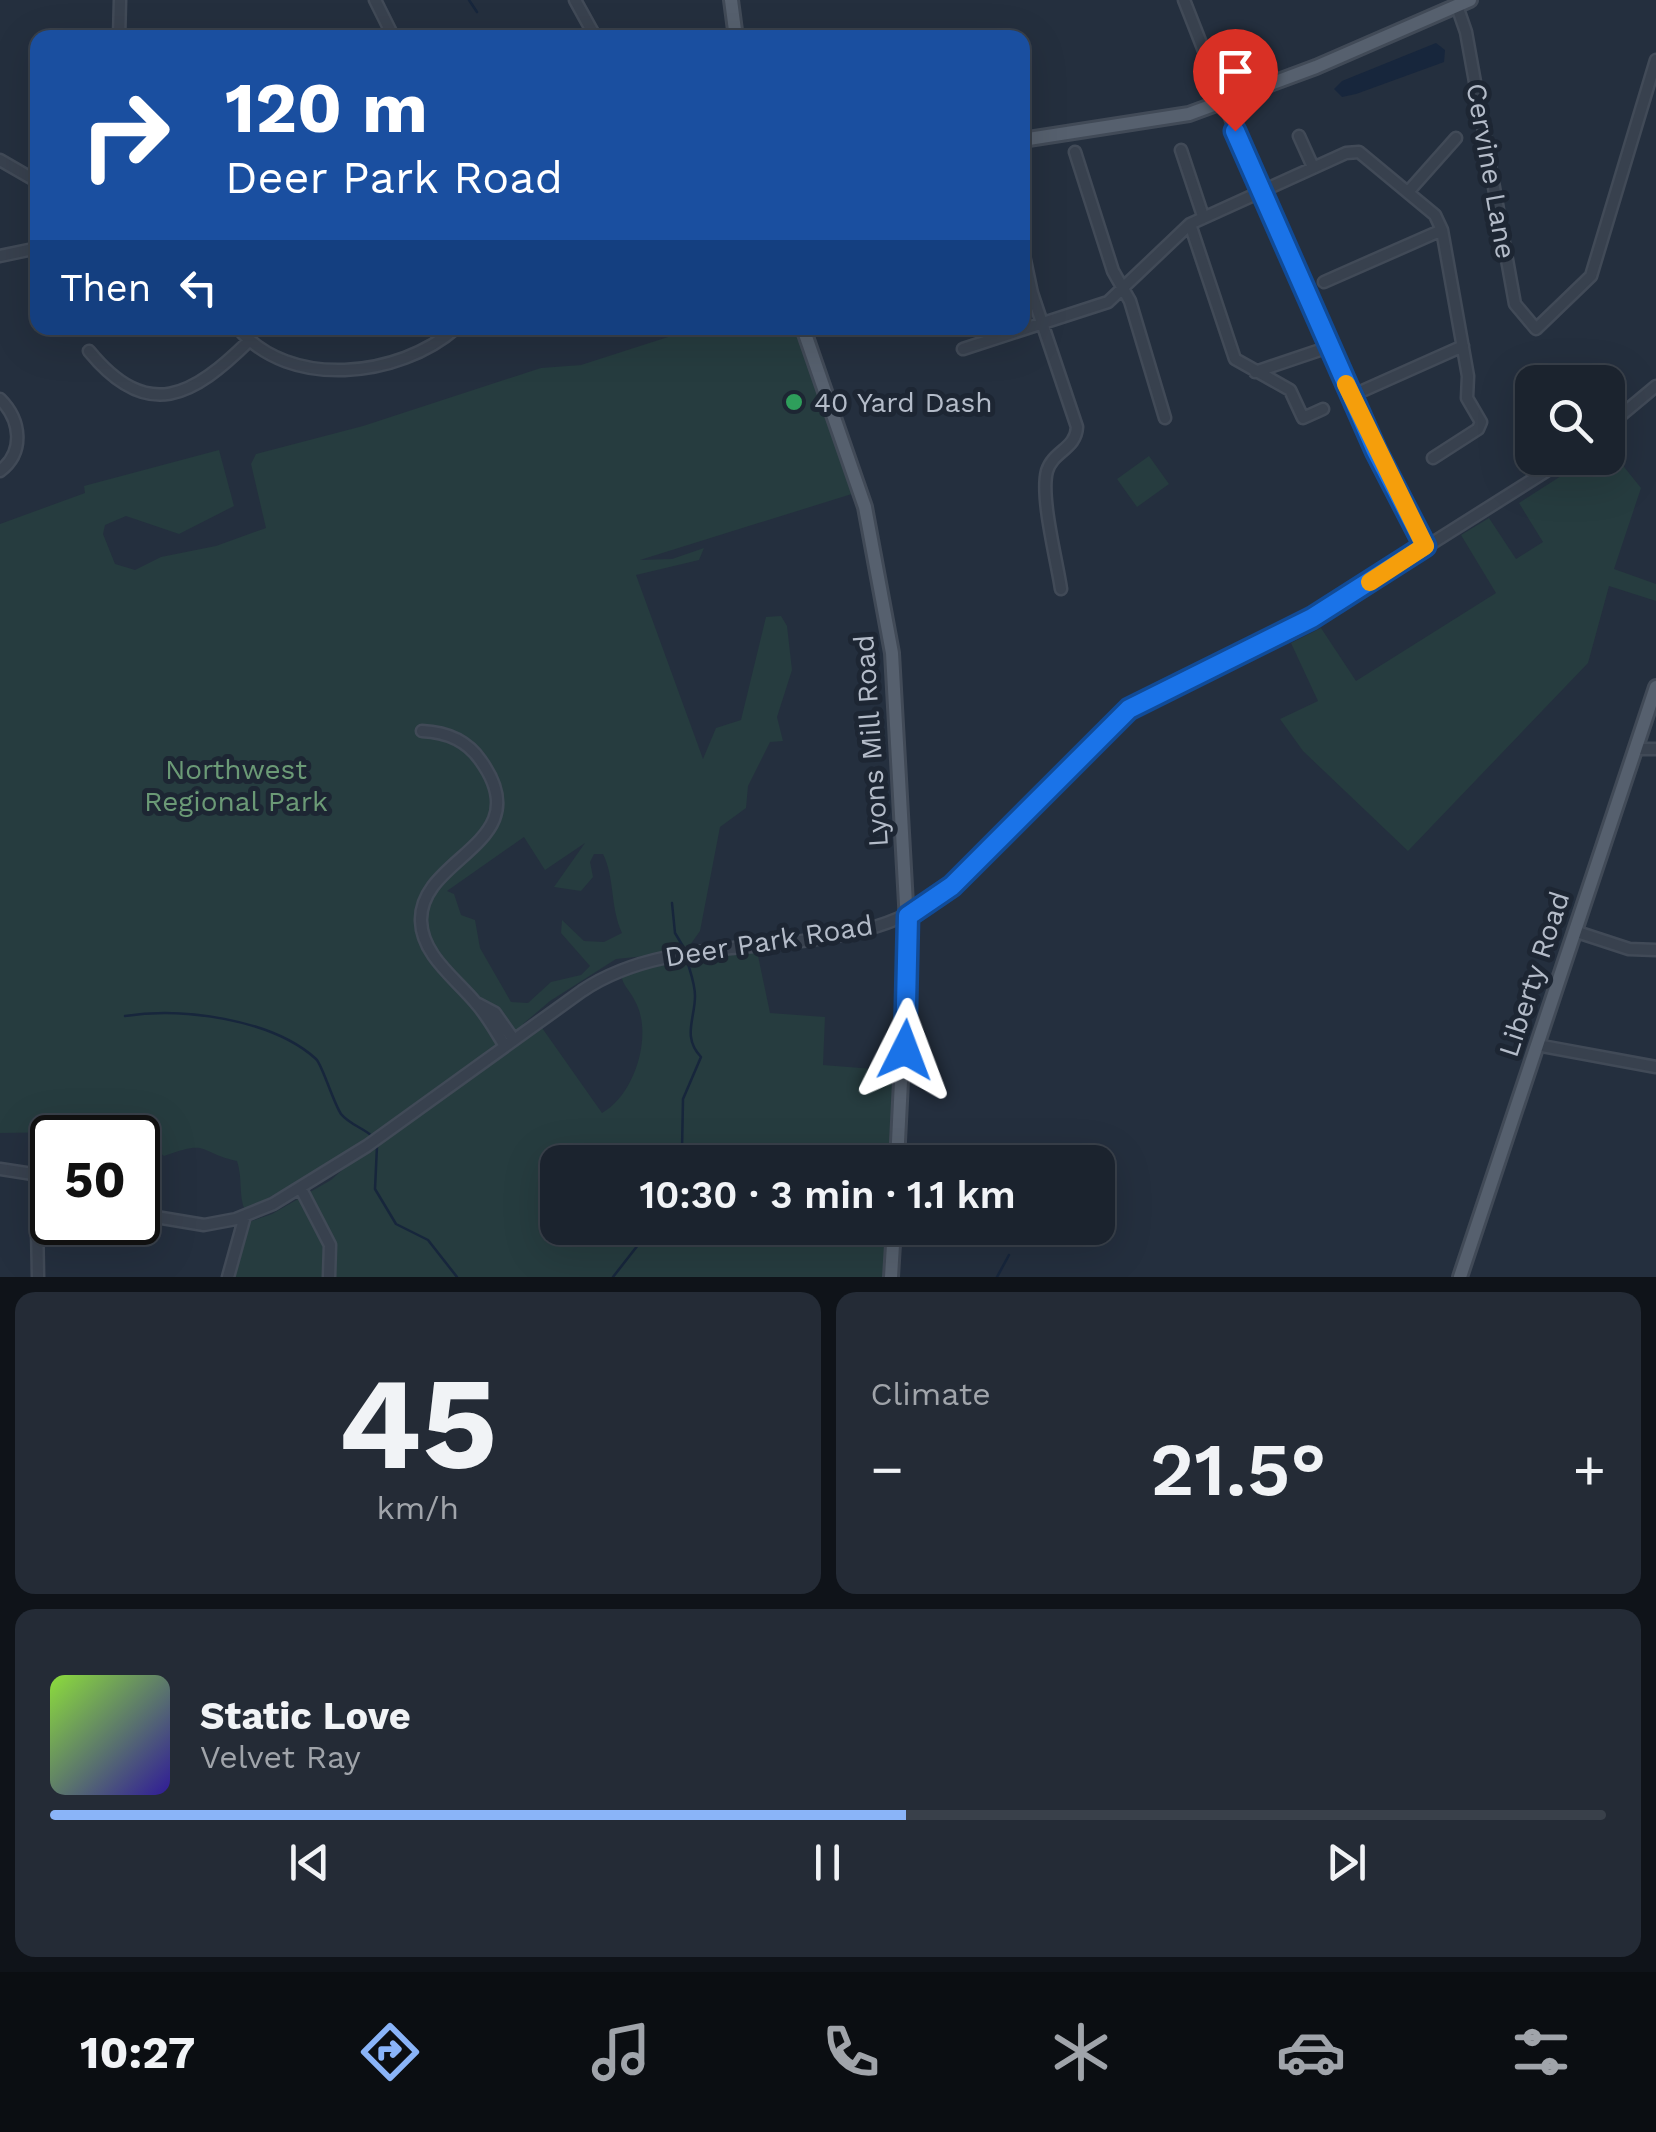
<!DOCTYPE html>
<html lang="en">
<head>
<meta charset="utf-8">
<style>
	:root { --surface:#1b232e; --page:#242b36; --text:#f1f3f6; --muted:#a0a4aa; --line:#39404a; --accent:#8ab4f8 }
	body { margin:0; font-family:"Work Sans",sans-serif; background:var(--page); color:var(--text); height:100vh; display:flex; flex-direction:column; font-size:38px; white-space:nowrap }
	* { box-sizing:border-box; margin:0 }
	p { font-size:32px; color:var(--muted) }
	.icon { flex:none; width:55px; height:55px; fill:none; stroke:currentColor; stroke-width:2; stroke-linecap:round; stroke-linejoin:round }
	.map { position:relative; height:1277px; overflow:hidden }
	.side { display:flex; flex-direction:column; gap:15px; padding:15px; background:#0f1319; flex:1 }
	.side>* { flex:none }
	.hud { position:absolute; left:30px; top:30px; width:1000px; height:305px; border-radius:20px; box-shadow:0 10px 40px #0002,0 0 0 2px var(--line); background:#1a4fa0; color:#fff; overflow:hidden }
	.buttons { position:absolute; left:1515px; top:365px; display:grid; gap:20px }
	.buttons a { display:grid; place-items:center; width:110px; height:110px; border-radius:20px; background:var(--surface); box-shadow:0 10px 40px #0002,0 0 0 2px var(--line); font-size:50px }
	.speed { position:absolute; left:30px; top:1115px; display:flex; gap:20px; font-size:50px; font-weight:700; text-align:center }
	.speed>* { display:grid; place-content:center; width:130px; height:130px; border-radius:50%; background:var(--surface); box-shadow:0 10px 40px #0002,0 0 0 2px var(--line); line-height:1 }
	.speed .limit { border:5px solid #111; border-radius:15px; background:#fff; color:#111 }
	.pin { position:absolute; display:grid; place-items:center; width:85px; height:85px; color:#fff; margin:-102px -42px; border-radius:50% 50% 50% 0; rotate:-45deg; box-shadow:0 0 10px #0007 }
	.pin .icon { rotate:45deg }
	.me { position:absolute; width:110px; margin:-55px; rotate:3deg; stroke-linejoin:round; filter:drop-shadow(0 0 8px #0008) }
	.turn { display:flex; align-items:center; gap:35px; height:210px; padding:0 30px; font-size:45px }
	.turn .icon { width:130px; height:130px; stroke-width:2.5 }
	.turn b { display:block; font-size:70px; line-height:85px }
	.then { display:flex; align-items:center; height:95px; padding:0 30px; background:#0003; gap:20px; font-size:38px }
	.big { font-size:75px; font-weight:600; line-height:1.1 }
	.side .card { flex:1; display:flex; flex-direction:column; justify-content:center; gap:15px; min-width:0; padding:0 35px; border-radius:20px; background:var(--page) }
	.side .dial { align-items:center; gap:0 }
	.dial b { font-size:130px; line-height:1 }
	.song { display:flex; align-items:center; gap:30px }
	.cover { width:120px; height:120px; border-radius:15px; background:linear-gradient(135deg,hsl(90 70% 55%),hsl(250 70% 35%)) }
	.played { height:10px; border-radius:5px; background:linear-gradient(90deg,var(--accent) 55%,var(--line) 55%) }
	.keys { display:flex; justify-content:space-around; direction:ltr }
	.heat { display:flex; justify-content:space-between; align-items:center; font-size:55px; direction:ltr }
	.side .tiles { flex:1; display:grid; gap:15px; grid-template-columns:1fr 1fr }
	.card:last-child { grid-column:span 2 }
	.trip { position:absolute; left:540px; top:1145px; width:575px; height:100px; border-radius:20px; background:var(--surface); box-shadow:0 10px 40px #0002,0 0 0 2px var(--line); font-weight:600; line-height:100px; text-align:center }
	.tabs { display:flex; height:160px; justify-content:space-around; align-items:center; background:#0b0e12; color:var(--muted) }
	.tabs .icon { width:70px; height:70px }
	.tabs .on { color:var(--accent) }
	.tabs b { font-size:45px; color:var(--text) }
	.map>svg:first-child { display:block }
</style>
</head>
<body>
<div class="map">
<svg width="1656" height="1277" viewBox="0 0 1656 1277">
	<rect width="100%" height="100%" fill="#242f3e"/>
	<path fill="#263c3f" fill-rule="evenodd" d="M696,328H799L855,493L640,560L672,559L704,548L699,560L636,575L703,759L716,728L741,720L766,617L781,616L787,626L792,670L777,717L783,741L770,742L748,786L746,808L720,827L700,931L685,952L616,959L550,1001L523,1024L529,1033L540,1025L602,1113C634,1096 654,1035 635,1001C630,990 623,987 621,974L658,964L757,951L770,1013L825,1017L823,1065L899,1071L894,1162H558V1228H890L887,1277H232L249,1222L272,1214L331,1180L358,1156L345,1155L245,1211C238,1193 243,1179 237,1161C197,1152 210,1139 164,1156L139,1137L92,1130L87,1138L68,1132L0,1133V524L85,493L84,486L219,450L234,506L179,534L126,516L105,525L103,534L115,564L135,570L161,557L216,546L266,528L251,464L256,454L363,426L541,368L581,365ZM524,837L545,870L585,843L554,887L581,891L593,877L590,862L594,854H603C615,878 610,907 622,933L604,942L584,941L562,920L561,933L590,966L581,975L551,982L528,1003L511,1002L480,948L475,920L461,915L454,894L447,891Z
		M1608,447L1641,488L1614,569L1656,584V601L1609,586L1588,663L1408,851L1303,751L1280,719L1318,701L1291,643L1321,628L1356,681L1496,593L1461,535L1489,518L1516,559L1543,542L1519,503L1589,458H1608Z
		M1149,456L1169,484L1137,507L1117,479Z"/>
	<path fill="#17263c" d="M1436,43L1445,50L1444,62L1356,94L1342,97L1334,89L1342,81Z"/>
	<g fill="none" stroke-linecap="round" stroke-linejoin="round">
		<path stroke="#17263c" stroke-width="2.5" d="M469,0L477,12
			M672,903L675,933L684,948
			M125,1016C182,1007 272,1019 316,1059C322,1064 333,1102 341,1114C349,1124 363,1128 372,1136
			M377,1146L375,1189L396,1224L428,1240L457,1277
			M677,1162L682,1150L683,1099L701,1057C682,1037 695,1019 695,996C695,985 691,974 688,964
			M613,1277L638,1245L642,1228
			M997,1277L1009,1255"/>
		<defs>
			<path id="minor" d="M375,0L394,38
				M575,0L596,38
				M1184,0L1259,191L1388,479L1425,547
				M1457,6L1466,32L1515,304L1536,329L1591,276L1656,60
				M119,38L120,0
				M1299,136L1313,167
				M1181,150L1203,216
				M1075,152L1113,271L1130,301L1165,418
				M0,160L38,182
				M1408,192L1456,138
				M1190,224L1235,359L1290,390L1303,418L1323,409
				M1022,246L1032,293L1077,427C1076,449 1053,451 1047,471C1040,497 1057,561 1061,589
				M0,256L38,248
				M1324,282L1442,230
				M238,328C289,390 399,378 456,328
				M963,349L1108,302L1190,224L1346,153L1359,152L1435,215L1442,230L1468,376L1467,398L1481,422L1478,429L1433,458
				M89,351C148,423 193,396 249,341
				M1255,372L1329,347
				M1351,396L1463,346
				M0,399C21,420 25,452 0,471
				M1608,426L1656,386
				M422,731C446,732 467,740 481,761C540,844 419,856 421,921C422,955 455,978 475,1002C487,1015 496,1032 505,1046
				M1635,749H1656
				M1574,931L1629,949L1656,950
				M478,1004L495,1013L514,1040
				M1537,1045L1656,1067
				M0,1169L52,1177
				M36,1172L38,1277
				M301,1189L330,1245L329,1277
				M138,1214L204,1225L236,1219L273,1204L367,1146L582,991C690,918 851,975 952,885L1129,709L1323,612L1567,458
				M228,1277L245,1216"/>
			<path id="major" d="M731,0L736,38
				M1022,140L1189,114L1316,67L1470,0
				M803,328L865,507L892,653L908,940L897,1162
				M891,1277L894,1228
				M1460,1277L1656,687"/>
		</defs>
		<use href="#minor" stroke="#414a57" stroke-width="15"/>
		<use href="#major" stroke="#414a57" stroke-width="18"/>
		<use href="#minor" stroke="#38414e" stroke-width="10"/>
		<use href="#major" stroke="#56606e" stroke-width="12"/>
	</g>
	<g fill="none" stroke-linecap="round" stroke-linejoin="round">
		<defs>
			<path id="route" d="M905,1050L908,916L952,886L1129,709L1312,618L1425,546L1376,451L1235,131"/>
		</defs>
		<use href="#route" stroke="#114b97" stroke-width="25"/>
		<use href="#route" stroke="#1a73e8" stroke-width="18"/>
		<path stroke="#f59e0b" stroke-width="18" d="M1346,384L1425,546L1370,582"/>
	</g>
	<circle fill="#2e9e5b" stroke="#1d2633" stroke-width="4" cx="794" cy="402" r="10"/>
	<g text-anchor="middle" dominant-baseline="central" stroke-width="10" stroke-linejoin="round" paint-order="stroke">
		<g font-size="28" fill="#b4bcc9" stroke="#1d2633">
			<text transform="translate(1491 171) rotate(80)">Cervine Lane</text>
			<text transform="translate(871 741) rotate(-94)">Lyons Mill Road</text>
			<text transform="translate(769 941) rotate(-9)">Deer Park Road</text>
			<text transform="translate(1534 974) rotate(-72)">Liberty Road</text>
		</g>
		<g font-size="28" fill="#b4bcc9" stroke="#1d2633" text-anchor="start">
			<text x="814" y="402">40 Yard Dash</text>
		</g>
		<g font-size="28" fill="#6b9a76" stroke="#1d2633">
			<text x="236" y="769">Northwest<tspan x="236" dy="32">Regional Park</tspan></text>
		</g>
	</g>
</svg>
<div class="buttons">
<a><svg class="icon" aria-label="search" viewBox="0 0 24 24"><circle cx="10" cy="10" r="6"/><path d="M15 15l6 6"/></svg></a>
</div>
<div class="speed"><div class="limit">50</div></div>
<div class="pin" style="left:1235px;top:131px;background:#d93025"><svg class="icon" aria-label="arrive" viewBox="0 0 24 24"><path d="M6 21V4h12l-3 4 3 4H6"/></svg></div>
<svg class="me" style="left:905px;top:1050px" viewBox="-20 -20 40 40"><path d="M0-17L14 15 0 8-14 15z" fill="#1a73e8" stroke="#fff" stroke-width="4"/></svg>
<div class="trip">10:30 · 3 min · 1.1 km</div>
<div class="hud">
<div class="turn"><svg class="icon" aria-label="right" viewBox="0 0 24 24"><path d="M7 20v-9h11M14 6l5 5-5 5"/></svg><div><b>120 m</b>Deer Park Road</div></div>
<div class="then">Then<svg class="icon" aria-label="left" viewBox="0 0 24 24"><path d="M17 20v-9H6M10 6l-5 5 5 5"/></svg></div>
</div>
</div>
<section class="side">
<div class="tiles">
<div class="card dial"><b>45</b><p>km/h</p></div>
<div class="card"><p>Climate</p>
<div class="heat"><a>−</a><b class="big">21.5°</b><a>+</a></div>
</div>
<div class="card">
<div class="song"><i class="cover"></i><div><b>Static Love</b><p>Velvet Ray</p></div></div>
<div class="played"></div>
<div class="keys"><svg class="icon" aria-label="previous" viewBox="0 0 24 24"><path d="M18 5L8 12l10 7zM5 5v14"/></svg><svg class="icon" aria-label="pause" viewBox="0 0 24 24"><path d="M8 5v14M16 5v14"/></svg><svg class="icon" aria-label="next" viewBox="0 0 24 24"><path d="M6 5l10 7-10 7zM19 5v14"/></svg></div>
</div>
</div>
</section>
<nav class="tabs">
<b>10:27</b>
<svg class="icon on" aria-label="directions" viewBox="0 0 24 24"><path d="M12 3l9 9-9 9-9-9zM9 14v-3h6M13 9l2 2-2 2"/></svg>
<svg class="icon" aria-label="music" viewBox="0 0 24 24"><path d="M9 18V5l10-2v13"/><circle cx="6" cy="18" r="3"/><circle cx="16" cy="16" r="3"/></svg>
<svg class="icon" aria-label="phone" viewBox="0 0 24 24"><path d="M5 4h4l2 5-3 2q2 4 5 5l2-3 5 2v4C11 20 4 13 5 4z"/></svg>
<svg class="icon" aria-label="climate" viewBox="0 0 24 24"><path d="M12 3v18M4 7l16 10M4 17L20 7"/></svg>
<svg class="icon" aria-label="car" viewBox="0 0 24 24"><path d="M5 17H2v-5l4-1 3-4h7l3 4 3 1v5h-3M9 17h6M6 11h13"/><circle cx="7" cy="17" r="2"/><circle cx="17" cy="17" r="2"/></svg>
<svg class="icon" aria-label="filters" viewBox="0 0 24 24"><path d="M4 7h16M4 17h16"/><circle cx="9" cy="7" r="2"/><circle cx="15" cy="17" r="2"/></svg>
</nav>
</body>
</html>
